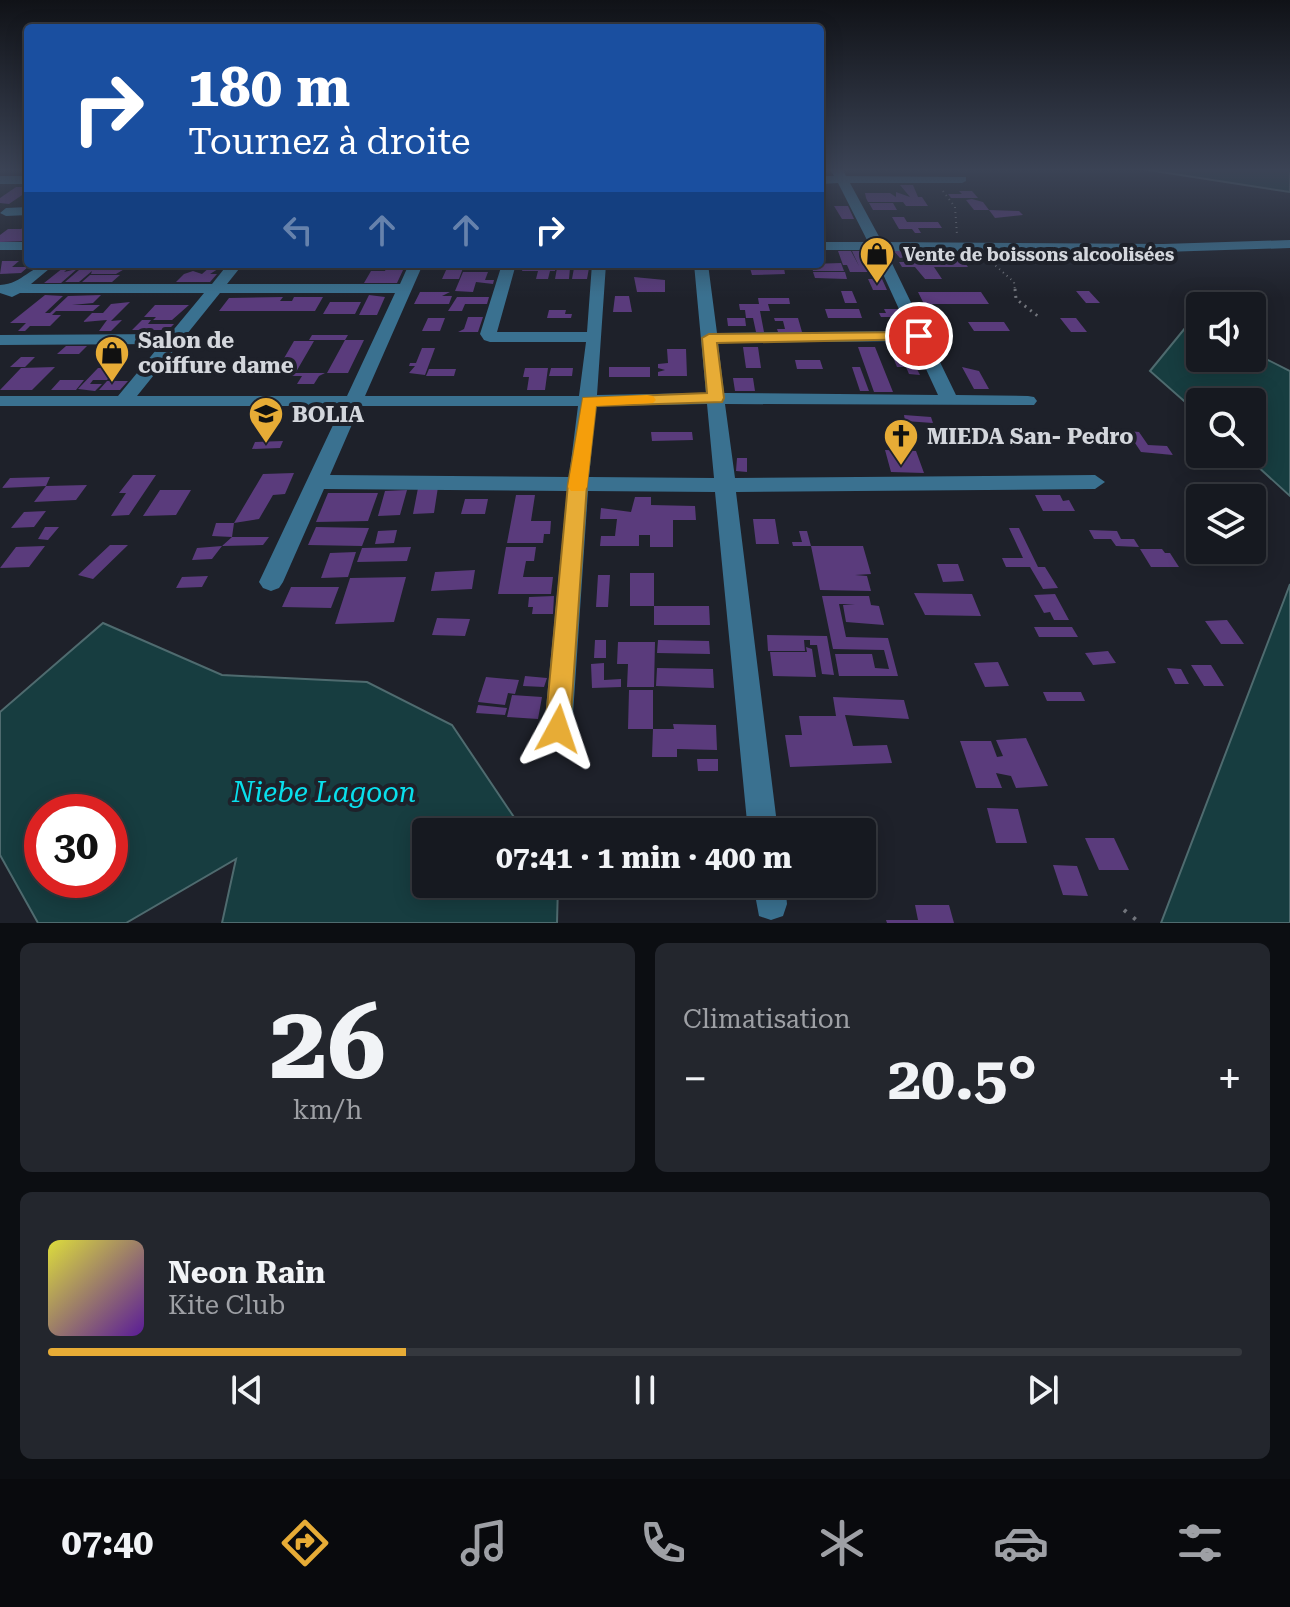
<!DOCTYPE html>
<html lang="fr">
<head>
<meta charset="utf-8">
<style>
	:root { --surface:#161920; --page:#23262d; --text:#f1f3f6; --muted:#9ea0a5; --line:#35383e; --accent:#e7ac36 }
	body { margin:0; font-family:"Roboto Serif",serif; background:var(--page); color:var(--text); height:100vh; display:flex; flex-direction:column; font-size:30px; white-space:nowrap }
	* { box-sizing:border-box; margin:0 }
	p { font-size:26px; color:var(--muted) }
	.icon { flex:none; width:44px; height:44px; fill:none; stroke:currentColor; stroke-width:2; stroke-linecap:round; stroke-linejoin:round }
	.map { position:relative; height:923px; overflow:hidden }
	.drawer { display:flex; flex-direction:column; gap:20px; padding:20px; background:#0c0e12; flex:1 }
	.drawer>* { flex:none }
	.banner { position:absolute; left:24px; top:24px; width:800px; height:244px; border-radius:8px; box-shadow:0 4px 20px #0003,0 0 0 2px var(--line); background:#1a4fa0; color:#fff; overflow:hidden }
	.controls { position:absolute; left:1186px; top:292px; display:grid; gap:16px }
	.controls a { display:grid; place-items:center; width:80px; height:80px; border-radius:8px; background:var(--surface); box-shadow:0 4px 20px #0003,0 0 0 2px var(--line); font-size:40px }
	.speed { position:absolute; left:24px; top:794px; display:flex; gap:16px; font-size:40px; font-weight:700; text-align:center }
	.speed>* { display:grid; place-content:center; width:104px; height:104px; border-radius:50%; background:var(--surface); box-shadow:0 4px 20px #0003,0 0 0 2px var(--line); line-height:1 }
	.speed .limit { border:12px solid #d22; background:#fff; color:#111 }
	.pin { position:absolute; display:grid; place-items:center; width:68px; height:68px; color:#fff; margin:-34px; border:4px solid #fff; border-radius:50%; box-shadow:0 2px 8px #0007 }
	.me { position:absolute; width:88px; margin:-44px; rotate:5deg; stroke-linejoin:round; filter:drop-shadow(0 0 6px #0008) }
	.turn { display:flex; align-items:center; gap:28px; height:168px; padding:0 32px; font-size:36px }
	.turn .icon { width:104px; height:104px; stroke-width:2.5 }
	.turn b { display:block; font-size:56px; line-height:68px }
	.lanes { display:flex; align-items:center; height:76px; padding:0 32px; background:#0003; justify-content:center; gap:40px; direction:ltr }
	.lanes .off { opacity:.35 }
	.big { font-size:60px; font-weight:700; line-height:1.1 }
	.drawer .card { flex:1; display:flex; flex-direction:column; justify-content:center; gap:12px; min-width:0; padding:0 28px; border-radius:12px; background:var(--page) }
	.drawer .dial { align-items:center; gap:0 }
	.dial b { font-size:104px; line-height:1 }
	.song { display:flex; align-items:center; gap:24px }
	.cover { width:96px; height:96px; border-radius:12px; background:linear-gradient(135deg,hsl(60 70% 55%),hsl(270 70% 35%)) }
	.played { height:8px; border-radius:4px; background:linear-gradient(90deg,var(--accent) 30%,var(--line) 30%) }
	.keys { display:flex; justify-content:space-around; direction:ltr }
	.heat { display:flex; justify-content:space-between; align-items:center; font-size:44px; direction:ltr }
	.drawer .tiles { flex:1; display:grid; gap:20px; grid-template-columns:1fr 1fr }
	.card:last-child { grid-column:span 2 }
	.trip { position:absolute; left:412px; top:818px; width:464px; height:80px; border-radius:8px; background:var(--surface); box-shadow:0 4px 20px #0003,0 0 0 2px var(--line); font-weight:700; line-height:80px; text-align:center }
	.dock { display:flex; height:128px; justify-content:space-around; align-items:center; background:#090a0d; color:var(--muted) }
	.dock .icon { width:56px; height:56px }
	.dock .selected { color:var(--accent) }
	.dock b { font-size:36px; color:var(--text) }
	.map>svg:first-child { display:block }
</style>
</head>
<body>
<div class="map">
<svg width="1290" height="923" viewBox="0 0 1290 923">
	<rect width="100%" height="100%" fill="#1e212a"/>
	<path fill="#173d40" stroke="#4f6b6f" stroke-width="2" fill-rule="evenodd" d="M1142,169H1290V192Z
		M1190,322L1200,327V358H1252V352L1290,371V496L1244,454H1252V402H1200V415L1150,371Z
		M1290,584V923H1161L1284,600Z
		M103,623L222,675L367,682L452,725L524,832H426V884H558L557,923H222L236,859L126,923H38L0,855V712ZM42,812H110V880H42Z"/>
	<path fill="#5a3b7c" d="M900,185H913L918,197H922L928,206H906L903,202H868L866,198L865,193H890L896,197V192L910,197Z
		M16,187H28V191L9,204L0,203V198Z
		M959,191H972L978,198H951L948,194H962Z
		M972,199L983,202L989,210H974L966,200Z
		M869,203H893L897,210H873Z
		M834,206H848L854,219H842Z
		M989,210L1019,211L1023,215L995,218Z
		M892,217H904L907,222H938L942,228H918L921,233H915L912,229H899Z
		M28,224V241L0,242V235L8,229H21Z
		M893,250H924L929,258L953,261L962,259L968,267H934L942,279H925L915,267H902L899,262H906L907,259L925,262L922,255L900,258Z
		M838,251H851L859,266L852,251H865L876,272H850L847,265H843Z
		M2,261H19L12,267H28L21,273L0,274Z
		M841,263L844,271H813L811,264Z
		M68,264H73L64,272L77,269L61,283H44Z
		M86,264H133L116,274H91L92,271L79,282H65Z
		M388,264H402L400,268H404L397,283H364L371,271H385Z
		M540,264H556L555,271H550L548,279H536L538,271H522L523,268H539Z
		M210,267H221L210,274H217L210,282H176L184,274L193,271L202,274Z
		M447,268H463L459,279H442Z
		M557,268H570L569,279H555Z
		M574,268H589L587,279H572Z
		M750,268H784L785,274L752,275Z
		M463,272H488L485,280H494L493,284L476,282L473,292L455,291Z
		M813,272H845L847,279L815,278Z
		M90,275H120L112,282H82Z
		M634,277L665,280V292H637Z
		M868,279H882L887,290H873Z
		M841,291H852L857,303H845Z
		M1076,291H1089L1100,303H1086Z
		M420,292H450L442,296H452L449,304H414Z
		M918,292H981L989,304H924Z
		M45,295L63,296L45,313H50L68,296L101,295L93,303L72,305H100L93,311H56L52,315H61L50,326H30L25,331H18L26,323H10Z
		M369,295L385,297L377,315H359Z
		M615,296H629L632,312H613Z
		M283,297L280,301H292L294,297H323L315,311H219L229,298Z
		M457,297H489L487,304H465L462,311H448Z
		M758,298H789L790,304H768L770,311H760L764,332H756L753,318H746L745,310H740L739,304H759Z
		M130,302L111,321L122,320L111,331H99L107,320L83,322L92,313H103L111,304Z
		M330,302H361L355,314H323Z
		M155,305H189L172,320H153L156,317H144Z
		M825,309H859L862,318H828Z
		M884,309H898L902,317H881L879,313H886Z
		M549,310H566L565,314H572L571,318H547Z
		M468,317H483L478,332H458L464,329Z
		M428,318H445L440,331H422Z
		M727,318H745L746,326H728Z
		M774,318H798L802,332H778L777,329H785L783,321H775Z
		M1060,318H1076L1087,332H1071Z
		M142,320H151L148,324H174L168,330H132Z
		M968,322H1004L1010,331H974Z
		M312,335H348L345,340H309Z
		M345,340H364L348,373H327Z
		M294,341H314L296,372H276Z
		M66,346H87L79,354H57Z
		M743,347H758L761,368H746Z
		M858,347H875L893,392H874Z
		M889,347H906L920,375L909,374L906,367H897Z
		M422,348H435L425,375L409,373L415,366H409L410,363H416Z
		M667,349H686L687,376H658V372L665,370L658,368V364L668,363Z
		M21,357H35L25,367H10Z
		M795,360H820L823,369H797Z
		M55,367L32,390H0L21,368Z
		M609,367H650V377H609Z
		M852,367H860L869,391H860Z
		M962,367L979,371L989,389H974Z
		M98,368H118L107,380H93L90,384H102L95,391L78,389Z
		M525,368H548L545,390H527L529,377H523Z
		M551,368H573L572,376H549Z
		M429,369H456L454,376H426Z
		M293,373H325L319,376L314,384H297L302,376H291Z
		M733,378H753L755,391H735Z
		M60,380H84L76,390H51Z
		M107,381H128L120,390H99Z
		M904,415L931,417L933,423L905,421Z
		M1127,431L1139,432L1148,445L1167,446L1173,455L1141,452Z
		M651,432H692L693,440L652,441Z
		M1084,434H1105L1111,443H1090Z
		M283,441L280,448L252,449L255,442Z
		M885,450L916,451L924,473L891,472Z
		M737,458H747V472L736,471Z
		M294,473L285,494L273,495L259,519L234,523L263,474Z
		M133,475H156L129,515L111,516L126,493H119Z
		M50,477L46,486L2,488L10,478Z
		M87,485L76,500L34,502L46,486Z
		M438,487L434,513L413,514L418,488Z
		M160,490H191L176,515L143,516Z
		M407,490L400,515L378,516L385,491Z
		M328,493H378L368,521L316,522Z
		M516,495H535L531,521H551L550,534H544L543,543H507Z
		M1035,495H1060L1063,501L1069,500L1075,511H1043Z
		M635,497H651V505L695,506L696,520H673V547H650V535H639V546H600L601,536H615L617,519H600L601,508L631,512Z
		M465,499H488L485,514H461Z
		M46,511L34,527L11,528L24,512Z
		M753,519H775L779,544H756Z
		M216,523H234L232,537L212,536Z
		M45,527H59L48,540L38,539Z
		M316,527L369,528L362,546L308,545Z
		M1009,528H1019L1038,567H1045L1058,588L1043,589L1030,567H1006L1002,558H1023Z
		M397,530L394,543L375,544L378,531Z
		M1089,530L1117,531L1121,539H1134L1139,547L1116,546L1111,539H1094Z
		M799,531H807L811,546H863L871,574L855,575L867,576L871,591L820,590L811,546H793L792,542H802Z
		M232,537H269L263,545L222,546Z
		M110,545H128L93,579L78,575Z
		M45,546L29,567L0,568L16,547Z
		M222,546L212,559L192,560L197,548Z
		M411,547L407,561L357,562L362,548Z
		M506,547H536L534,561H526L523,577H553L551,594H498Z
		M1140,549H1162L1165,553H1170L1179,567H1151Z
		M356,552L348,577L321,578L330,553Z
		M937,564H958L964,581L943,582Z
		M475,570L472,589L431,591L435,572Z
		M630,573H654V606H630Z
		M598,575H610L608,607H596Z
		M208,576L202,587L176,588L182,577Z
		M406,577L394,622L335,624L350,578Z
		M291,587H339L331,608L282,607Z
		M914,593L972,594L981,616L925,615Z
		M1055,594L1069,620H1054L1050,612L1044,613L1034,595Z
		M554,596L553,614H532L533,607H528L529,597Z
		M822,596H869L871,605L879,606L884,625L846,622L843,605L855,604H839L846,637L888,638L898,676H839L835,654H872L875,668L889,669L884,650L833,649Z
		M654,606H709L710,625H654Z
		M437,618L470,619L465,636L432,635Z
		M1227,620L1244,644H1221L1205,621Z
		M1034,627H1072L1078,637H1039Z
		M767,635L827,636L834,675L822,674L817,645H810V640H804L805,651H768Z
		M595,640H606V658H594Z
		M658,640L709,641L710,654L657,653Z
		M618,642H655L654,687H627L628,664H617Z
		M806,647L812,649L816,677L773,676L770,652H807Z
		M1108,651L1116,663L1093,665L1085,653Z
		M998,662L1009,686L985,687L974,663Z
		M604,663V680L621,679V687L592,688L591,664Z
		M1191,665H1211L1224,686H1204Z
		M657,668L713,669L714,688L656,686Z
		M1167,668L1181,669L1189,684H1175Z
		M525,676L547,678L544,687L523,686Z
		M486,677L519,680L515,694L508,693L505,705L478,702Z
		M629,690H653V729H628Z
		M1043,692H1081L1085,701H1047Z
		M512,695L542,697L538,719L507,717Z
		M833,697L904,700L909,719L845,715L853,746L887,745L892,763L790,767L785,735H802L799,716H836Z
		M478,705L507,708L505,715L476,713Z
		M673,724L716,725L717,750L677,749V757H652L653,729H674Z
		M1026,738L1048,786L1016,788L1011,776L996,773L1002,788H976L960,741H991L997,757L1003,756L996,740Z
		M697,759H718V771H698Z
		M987,808L1018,809L1027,843H996Z
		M688,822L722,823V832H688Z
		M1085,838H1114L1129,870H1099Z
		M1053,865L1077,866L1088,896L1063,895Z
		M915,905H949L954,923H887L886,920H918Z"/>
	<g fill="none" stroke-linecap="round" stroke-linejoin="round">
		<path stroke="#72757c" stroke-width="2" stroke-dasharray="1 4" stroke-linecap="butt" d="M943,191L955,207L957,235
			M988,259L1014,282L1015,291"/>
		<path stroke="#72757c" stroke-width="3" stroke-dasharray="2 5" stroke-linecap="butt" d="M1015,289L1016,299L1039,317"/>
		<path stroke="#72757c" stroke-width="4" stroke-dasharray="3 9" stroke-linecap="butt" d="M1124,910L1140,923"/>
		<path fill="#3a7190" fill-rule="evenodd" d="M830,169H842L846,176L966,177V181L962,183H850L882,242L1163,244L1290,240V248L1163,252L886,251L956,395L1028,396L1034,397L1037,401L1034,405L725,404L735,478L1095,475L1105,482L1095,489L736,492L778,832H748L715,492L588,491L572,729L568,738L558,741L548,738L544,729L567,491L324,489L283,582L279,588L271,591L263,588L259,582L342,406H0V396H118L161,344L0,345V335L170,334L204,293H20L12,297L0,293V285C24,284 29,264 55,264L31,284H212L228,264H243L227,284H400L409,264H423L365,396H579L586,342H490L484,340L480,334L502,264H516L497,332H587L592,264H606L597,395L706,393L694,264H708L717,333L909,331L872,250H820V242H868L838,183L820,184V176H834ZM220,293H395L347,396H137ZM913,341L938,395L724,393L718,343ZM707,404L714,478L589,477L596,406ZM360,406H578L569,477L330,475Z
			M0,176H28V184H0Z
			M28,207V215L6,216L0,213L6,208Z
			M0,242H28V250H0Z
			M753,884H785L787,904L783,916L771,920L759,916Z"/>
	</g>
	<linearGradient id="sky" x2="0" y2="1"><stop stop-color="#101217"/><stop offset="0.57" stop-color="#3b4355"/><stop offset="1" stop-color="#3b4355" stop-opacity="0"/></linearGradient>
	<rect width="1290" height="298" fill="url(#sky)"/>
	<path fill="#e7ac36" stroke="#967023" stroke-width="2" d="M919,332L927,336L924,339L717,343L724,398L722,402L596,406L587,484L570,729L567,737L558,740L549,737L545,729L568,484L583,398L707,393L702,338L709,334Z"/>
	<path fill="#f59e0b" d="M647,395L653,396L656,400L653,403L596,406L587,487L584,491H571L568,487L583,398Z"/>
	<defs>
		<symbol id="shop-pin" viewBox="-11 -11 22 30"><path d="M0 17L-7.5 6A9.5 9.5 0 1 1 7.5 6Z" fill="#e7ac36" stroke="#1e212a"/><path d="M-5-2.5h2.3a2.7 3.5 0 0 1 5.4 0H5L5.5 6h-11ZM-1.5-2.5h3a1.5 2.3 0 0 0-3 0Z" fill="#111"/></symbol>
		<symbol id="school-pin" viewBox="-11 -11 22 30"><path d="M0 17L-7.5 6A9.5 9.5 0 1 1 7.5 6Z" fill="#e7ac36" stroke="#1e212a"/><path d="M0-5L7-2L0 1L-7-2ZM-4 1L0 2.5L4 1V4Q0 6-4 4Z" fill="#111"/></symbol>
		<symbol id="church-pin" viewBox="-11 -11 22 30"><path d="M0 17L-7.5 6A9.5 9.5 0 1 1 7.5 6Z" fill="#e7ac36" stroke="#1e212a"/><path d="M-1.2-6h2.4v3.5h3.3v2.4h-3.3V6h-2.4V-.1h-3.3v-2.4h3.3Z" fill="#111"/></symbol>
	</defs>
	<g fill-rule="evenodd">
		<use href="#shop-pin" x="857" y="234" width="40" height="54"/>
		<use href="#shop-pin" x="92" y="333" width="40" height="54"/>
		<use href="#school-pin" x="246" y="394" width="40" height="54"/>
		<use href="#church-pin" x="881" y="416" width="40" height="54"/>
	</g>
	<g text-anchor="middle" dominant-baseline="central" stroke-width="8" stroke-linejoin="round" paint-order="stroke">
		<g font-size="18" font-weight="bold" fill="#d3d6dc" stroke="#1e212a" text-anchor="start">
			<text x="903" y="254">Vente de boissons alcoolisées</text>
		</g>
		<g font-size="22" font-weight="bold" fill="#d3d6dc" stroke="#1e212a" text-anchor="start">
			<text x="138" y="340">Salon de<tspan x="138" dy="25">coiffure dame</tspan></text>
			<text x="292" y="414">BOLIA</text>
			<text x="927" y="436">MIEDA San- Pedro</text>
		</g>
		<g font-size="28" font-style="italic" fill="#09dfec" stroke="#1e212a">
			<text x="324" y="792">Niebe Lagoon</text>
		</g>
	</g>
</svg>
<div class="controls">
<a><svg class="icon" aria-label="sound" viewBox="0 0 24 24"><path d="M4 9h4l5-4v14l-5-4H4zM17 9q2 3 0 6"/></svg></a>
<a><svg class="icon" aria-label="search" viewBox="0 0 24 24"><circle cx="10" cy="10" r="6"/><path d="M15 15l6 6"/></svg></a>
<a><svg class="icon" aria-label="layers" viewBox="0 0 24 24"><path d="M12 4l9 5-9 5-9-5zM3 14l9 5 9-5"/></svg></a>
</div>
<div class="speed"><div class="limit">30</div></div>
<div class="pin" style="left:919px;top:336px;background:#d93025"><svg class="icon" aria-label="arrive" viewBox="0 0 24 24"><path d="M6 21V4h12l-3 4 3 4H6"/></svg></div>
<svg class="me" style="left:558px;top:729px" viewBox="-20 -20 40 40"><path d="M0-17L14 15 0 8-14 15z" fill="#e7ac36" stroke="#fff" stroke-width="4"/></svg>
<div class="trip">07:41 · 1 min · 400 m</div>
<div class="banner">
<div class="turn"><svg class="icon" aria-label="right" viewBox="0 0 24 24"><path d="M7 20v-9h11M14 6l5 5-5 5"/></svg><div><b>180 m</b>Tournez à droite</div></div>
<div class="lanes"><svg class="icon off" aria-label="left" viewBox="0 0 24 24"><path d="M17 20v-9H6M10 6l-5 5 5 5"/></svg><svg class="icon off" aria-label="ahead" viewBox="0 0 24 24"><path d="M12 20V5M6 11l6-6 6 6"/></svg><svg class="icon off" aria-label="ahead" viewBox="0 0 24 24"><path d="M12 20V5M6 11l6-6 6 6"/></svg><svg class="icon" aria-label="right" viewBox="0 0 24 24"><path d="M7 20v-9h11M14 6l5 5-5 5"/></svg></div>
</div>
</div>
<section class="drawer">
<div class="tiles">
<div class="card dial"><b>26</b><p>km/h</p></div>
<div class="card"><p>Climatisation</p>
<div class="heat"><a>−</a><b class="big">20.5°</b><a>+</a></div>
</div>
<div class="card">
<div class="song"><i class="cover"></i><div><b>Neon Rain</b><p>Kite Club</p></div></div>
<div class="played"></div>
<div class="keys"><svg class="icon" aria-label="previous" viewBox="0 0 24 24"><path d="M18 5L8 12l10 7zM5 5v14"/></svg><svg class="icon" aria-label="pause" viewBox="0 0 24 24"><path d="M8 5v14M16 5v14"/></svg><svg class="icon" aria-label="next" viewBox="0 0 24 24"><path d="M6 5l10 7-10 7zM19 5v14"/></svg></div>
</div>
</div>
</section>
<nav class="dock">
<b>07:40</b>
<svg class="icon selected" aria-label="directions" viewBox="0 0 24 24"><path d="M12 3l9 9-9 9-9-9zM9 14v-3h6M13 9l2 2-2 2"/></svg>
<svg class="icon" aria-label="music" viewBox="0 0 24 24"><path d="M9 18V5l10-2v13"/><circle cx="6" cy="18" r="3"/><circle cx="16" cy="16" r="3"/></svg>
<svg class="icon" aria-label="phone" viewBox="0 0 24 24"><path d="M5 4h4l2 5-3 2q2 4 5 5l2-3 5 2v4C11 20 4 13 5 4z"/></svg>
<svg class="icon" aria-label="climate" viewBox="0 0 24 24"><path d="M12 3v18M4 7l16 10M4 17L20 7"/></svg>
<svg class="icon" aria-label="car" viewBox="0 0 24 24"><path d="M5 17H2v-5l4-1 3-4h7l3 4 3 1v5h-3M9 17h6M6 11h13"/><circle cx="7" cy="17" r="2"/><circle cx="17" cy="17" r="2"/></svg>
<svg class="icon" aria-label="filters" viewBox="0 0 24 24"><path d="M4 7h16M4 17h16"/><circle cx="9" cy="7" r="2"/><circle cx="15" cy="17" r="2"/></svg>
</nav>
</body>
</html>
